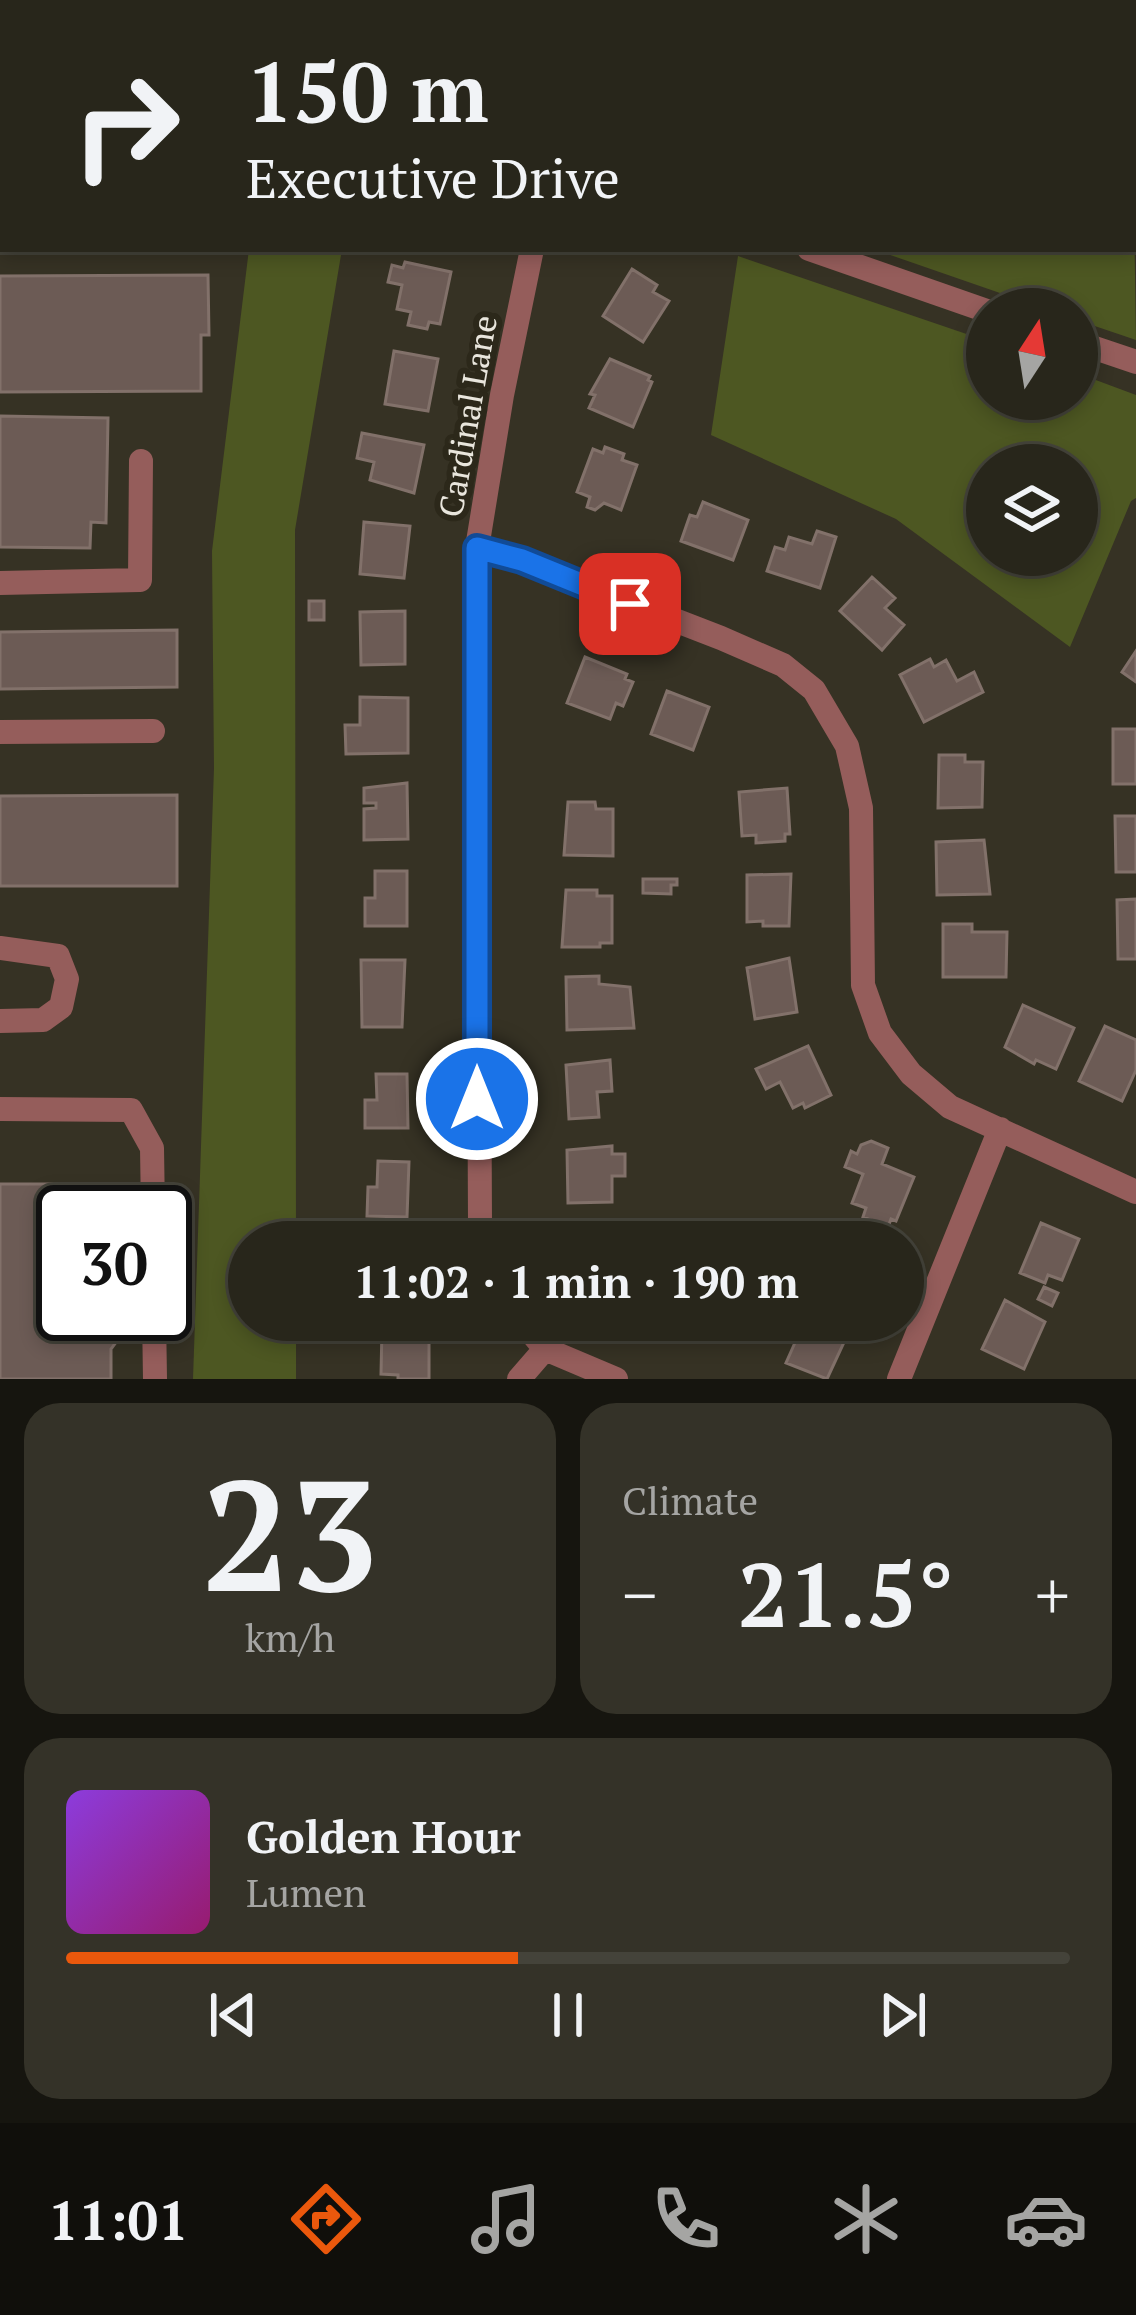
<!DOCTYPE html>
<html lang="en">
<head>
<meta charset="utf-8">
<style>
	:root { --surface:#28261b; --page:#343228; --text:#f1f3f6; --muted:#a5a5a3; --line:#44433a; --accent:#ea580c }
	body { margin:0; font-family:"PT Serif",serif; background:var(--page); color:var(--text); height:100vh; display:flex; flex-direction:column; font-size:45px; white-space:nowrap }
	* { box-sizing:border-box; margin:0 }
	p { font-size:39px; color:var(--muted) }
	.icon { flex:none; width:66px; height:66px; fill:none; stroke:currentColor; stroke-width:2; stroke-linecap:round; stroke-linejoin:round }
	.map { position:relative; height:1379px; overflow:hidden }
	.side { display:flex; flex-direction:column; gap:24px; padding:24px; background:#16150f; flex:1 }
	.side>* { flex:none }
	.hud { position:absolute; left:0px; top:0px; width:1137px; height:252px; box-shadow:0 6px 18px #0003,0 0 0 3px var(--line); background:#28261b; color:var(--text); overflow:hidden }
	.needle { width:78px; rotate:12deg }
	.buttons { position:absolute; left:966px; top:288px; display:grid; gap:24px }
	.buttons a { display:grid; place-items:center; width:132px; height:132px; border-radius:50%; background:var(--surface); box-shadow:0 6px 18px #0003,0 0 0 3px var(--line); font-size:60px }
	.speed { position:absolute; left:36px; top:1185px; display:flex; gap:24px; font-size:60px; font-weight:700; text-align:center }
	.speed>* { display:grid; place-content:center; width:156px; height:156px; border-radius:50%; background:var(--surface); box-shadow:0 6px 18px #0003,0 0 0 3px var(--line); line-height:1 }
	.speed .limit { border:6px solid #111; border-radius:18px; background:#fff; color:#111 }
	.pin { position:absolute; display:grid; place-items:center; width:102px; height:102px; color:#fff; margin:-51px; border-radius:24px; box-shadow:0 6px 18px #0006 }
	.me { position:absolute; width:132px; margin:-66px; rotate:0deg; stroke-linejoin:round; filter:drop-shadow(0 0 9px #0008) }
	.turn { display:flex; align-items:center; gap:42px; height:252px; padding:0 48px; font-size:54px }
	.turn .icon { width:156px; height:156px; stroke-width:2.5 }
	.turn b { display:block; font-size:84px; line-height:102px }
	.big { font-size:90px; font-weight:600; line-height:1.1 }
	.side .widget { flex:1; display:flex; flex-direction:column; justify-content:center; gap:18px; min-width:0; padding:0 42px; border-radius:36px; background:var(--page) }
	.side .dial { align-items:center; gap:0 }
	.dial b { font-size:156px; line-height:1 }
	.song { display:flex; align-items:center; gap:36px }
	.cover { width:144px; height:144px; border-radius:18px; background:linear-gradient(135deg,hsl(270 70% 55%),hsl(320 70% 35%)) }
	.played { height:12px; border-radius:6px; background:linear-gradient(90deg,var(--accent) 45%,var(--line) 45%) }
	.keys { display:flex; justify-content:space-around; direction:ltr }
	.heat { display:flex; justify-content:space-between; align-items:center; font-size:66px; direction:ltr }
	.side .tiles { flex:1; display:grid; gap:24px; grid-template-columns:1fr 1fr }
	.widget:last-child { grid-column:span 2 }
	.trip { position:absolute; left:228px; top:1221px; width:696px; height:120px; border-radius:60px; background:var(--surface); box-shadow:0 6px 18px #0003,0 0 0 3px var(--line); font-weight:600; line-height:120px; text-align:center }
	.dock { display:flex; height:192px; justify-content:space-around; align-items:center; background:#100f0b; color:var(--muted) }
	.dock .icon { width:84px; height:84px }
	.dock .current { color:var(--accent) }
	.dock b { font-size:54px; color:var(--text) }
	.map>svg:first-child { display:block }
</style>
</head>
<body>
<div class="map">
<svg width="1136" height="1379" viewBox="0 0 1136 1379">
	<rect width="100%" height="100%" fill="#363224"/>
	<path fill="#4d5722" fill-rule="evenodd" d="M0,0H534L541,3H3V14Z
		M1134,210L1136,340L1077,320V309H1046L873,249H1134Z
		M249,249H342L295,530L296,1242H249V1320H296V1379H193L214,768L212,551Z
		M738,256L987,341V399H1077V373L1136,395V498L1131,501L1070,647L896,519L711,435ZM987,465H1077V555H987Z"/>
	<path fill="#6c5b55" stroke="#82716a" stroke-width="3" d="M949,0H995L997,3H951Z
		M405,262L451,272L440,324L429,322L427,329L408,325L411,312L397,309L402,285L388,282L392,265L403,268Z
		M632,269L657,285L653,292L669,301L643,342L603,316Z
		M208,275L209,335H201V391L0,392V276Z
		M394,351L438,359L428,411L385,404Z
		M610,359L650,376L648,380L652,382L633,427L589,408L595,395L590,394Z
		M0,416L108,418L106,523L91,522L90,548L0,547Z
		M362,433L424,445L414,493L370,480L374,462L357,458Z
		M605,447L624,454L622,460L637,465L621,510L604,503L595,510L587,507L590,497L577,492L593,449L603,453Z
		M703,502L748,520L733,560L681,541L690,515L697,517Z
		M364,522L410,526L404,578L360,574Z
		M817,531L836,537L820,588L767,571L775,547L785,550L789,537L812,544Z
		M872,577L895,598L885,608L904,625L882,650L840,611Z
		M309,601H324V620H309Z
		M405,611V664L361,665L360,612Z
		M177,630V687L0,689V632Z
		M1136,651V682L1122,672Z
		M585,657L627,674L625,679L633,682L623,706L616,703L610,719L567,703Z
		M930,659L934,667L946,660L957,681L974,672L983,692L924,722L900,675Z
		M667,691L709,707L693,750L651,734Z
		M360,697L408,698V753L346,754L345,725H360Z
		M1113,729H1136V784H1113Z
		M939,755H965V762H983L982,807L938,808Z
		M407,783L408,839L364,840V809L376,808V803H364V788Z
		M787,788L790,834H785V841L756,843V835L742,836L739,792Z
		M177,795V886H0V796Z
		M568,802H595L596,809H613V856L564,855Z
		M1115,816H1136V872H1116Z
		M984,840L990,894L937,895L936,842Z
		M375,871H407V926H365V898H375Z
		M791,874L789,926H763V921L747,922V875Z
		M643,879H677V885H671V894L643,893Z
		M566,890H597V896H612V943H600V947H562Z
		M1136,899V959H1118L1117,900Z
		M943,924H972V932H1007L1006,977H943Z
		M789,958L797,1012L755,1019L747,968Z
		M361,960H405L402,1027H362Z
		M599,976V984L630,987L634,1028L567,1030L566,977Z
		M1023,1005L1074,1028L1056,1069L1036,1060L1034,1064L1005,1047Z
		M1105,1026L1136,1040V1070L1122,1101L1079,1081Z
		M808,1046L831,1095L805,1108L803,1103L793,1108L780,1082L766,1089L756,1069Z
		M610,1060L612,1091L597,1092L599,1117L569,1119L566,1065Z
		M376,1074H407L408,1128H365V1100H377Z
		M871,1141L888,1148L882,1164L914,1177L896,1221L891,1219L888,1227L863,1217L866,1208L852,1203L863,1174L845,1167L851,1151L857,1154L861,1145Z
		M612,1146V1154H625V1176H612V1202L568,1203L567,1150Z
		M378,1161L409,1162L407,1217L367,1216L368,1187H377Z
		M0,1184H109L110,1212H63V1314H115L103,1332L117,1341L111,1349V1379H0Z
		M1041,1223L1079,1239L1062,1280L1048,1275L1045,1283L1020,1273Z
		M599,1228L616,1242H587Z
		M1044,1287L1058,1293L1052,1306L1038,1299Z
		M1005,1300L1045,1322L1024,1369L982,1349Z
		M674,1320H723L716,1338Z
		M819,1326L846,1338L827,1379L786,1363L798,1336L811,1342Z
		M382,1328L429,1329V1379H398V1375L381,1374Z"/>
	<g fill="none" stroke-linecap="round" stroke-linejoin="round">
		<path stroke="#955d5b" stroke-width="24" d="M1102,0L1108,3
			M765,3L767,0
			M1134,17L1136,18
			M0,45H3
			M0,171H3
			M0,226H3
			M809,249L987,311
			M1077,342L1136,362
			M477,548L522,561L721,638L783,665L814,690L847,746L861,808L863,985L880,1033L911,1074L950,1107L1136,1192
			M0,583L140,580L141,461
			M0,732L153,731
			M0,948L58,956L67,979L61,1007L43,1020L0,1021
			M0,1109L131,1110L152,1148L153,1212
			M484,1242L480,1222L477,548L502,395L532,249
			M154,1314L155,1379
			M521,1320L545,1349L616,1379
			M519,1379L545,1349
			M899,1379L1000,1129"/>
	</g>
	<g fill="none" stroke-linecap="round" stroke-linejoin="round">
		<defs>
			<path id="route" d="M477,1099V548L522,560L630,604"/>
		</defs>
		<use href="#route" stroke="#114b97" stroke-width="30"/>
		<use href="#route" stroke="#1a73e8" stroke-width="21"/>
	</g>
	<g text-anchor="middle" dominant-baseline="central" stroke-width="12" stroke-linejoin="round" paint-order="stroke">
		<g font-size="33" fill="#e9e6dd" stroke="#2c281a">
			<text transform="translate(467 416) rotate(-80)">Cardinal Lane</text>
		</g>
	</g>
</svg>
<div class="buttons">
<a><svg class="needle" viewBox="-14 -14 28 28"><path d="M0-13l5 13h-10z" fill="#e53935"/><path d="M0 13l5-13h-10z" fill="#a5a5a3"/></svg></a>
<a><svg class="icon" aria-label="layers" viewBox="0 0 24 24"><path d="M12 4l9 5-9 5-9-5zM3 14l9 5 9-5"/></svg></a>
</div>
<div class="speed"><div class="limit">30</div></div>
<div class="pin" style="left:630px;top:604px;background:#d93025"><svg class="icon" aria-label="arrive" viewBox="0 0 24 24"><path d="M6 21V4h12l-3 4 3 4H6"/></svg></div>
<svg class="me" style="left:477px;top:1099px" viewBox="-20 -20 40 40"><circle r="17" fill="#1a73e8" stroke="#fff" stroke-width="3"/><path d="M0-11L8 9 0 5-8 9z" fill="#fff"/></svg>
<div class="trip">11:02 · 1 min · 190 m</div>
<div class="hud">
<div class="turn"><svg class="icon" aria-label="right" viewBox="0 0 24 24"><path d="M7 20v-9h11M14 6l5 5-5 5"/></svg><div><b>150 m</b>Executive Drive</div></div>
</div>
</div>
<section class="side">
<div class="tiles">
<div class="widget dial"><b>23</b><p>km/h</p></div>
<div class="widget"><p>Climate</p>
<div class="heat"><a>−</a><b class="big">21.5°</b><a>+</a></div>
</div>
<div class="widget">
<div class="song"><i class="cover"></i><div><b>Golden Hour</b><p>Lumen</p></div></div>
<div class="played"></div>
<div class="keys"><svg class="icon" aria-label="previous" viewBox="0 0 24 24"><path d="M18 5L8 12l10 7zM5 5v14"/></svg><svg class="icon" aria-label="pause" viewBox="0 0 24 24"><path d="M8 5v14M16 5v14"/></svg><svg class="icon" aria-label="next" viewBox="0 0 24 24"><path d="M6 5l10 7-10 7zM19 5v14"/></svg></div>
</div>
</div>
</section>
<nav class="dock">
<b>11:01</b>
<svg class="icon current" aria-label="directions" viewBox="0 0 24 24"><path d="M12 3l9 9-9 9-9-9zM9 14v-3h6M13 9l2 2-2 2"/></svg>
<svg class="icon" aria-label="music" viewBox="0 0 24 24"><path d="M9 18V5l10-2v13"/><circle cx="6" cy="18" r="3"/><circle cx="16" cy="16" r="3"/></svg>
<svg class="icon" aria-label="phone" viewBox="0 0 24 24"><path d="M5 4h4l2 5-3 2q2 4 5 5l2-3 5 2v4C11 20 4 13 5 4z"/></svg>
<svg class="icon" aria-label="climate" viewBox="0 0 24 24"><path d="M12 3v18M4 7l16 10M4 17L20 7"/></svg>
<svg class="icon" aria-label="car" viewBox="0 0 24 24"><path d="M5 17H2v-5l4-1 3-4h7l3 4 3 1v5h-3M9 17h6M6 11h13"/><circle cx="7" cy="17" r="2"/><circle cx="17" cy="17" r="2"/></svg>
</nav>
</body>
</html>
